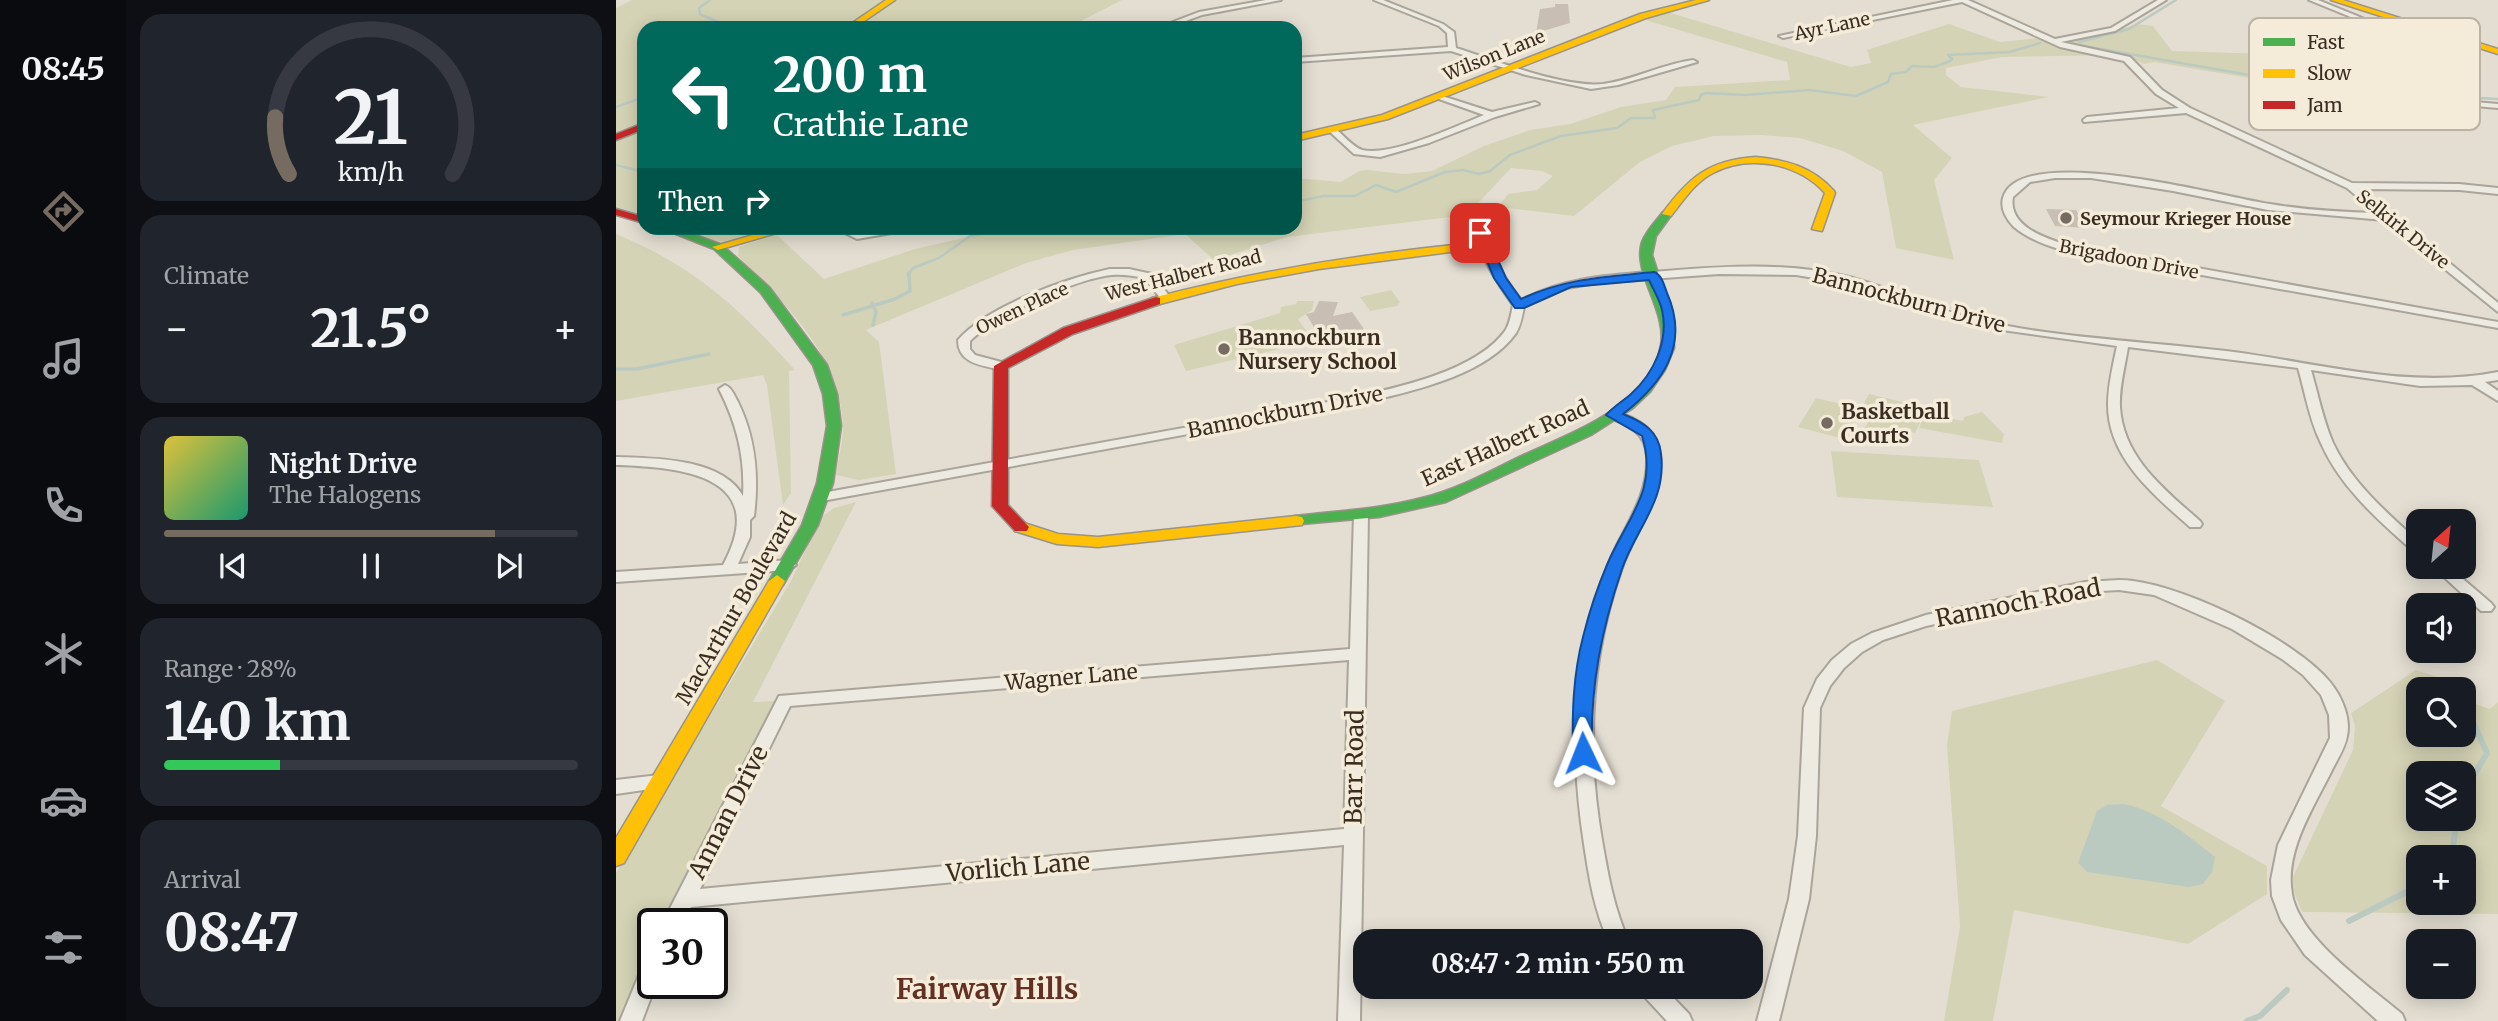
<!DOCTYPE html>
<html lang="en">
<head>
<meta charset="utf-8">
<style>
	:root { --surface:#171b24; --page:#20242c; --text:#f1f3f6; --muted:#9ea1a6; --line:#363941; --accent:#766b60 }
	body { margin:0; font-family:Merriweather,serif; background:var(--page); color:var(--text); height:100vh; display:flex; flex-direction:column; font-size:26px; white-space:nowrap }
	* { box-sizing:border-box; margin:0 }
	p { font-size:23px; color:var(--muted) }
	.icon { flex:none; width:38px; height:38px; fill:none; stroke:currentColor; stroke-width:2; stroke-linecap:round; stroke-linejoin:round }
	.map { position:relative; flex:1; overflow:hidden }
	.drawer { display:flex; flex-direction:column; gap:14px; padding:14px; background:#0d0f14; width:490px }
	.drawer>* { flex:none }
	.guide { position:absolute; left:21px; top:21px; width:665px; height:214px; border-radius:21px; box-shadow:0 4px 18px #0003; background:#00695c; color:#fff; overflow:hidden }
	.needle { width:46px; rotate:27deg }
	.buttons { position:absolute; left:1790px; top:509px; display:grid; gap:14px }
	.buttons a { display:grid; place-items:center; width:70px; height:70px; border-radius:14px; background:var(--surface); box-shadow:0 4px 18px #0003; font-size:35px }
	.speed { position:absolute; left:21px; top:908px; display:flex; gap:14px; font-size:35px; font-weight:700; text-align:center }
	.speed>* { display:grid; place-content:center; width:91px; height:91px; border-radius:50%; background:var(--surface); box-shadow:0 4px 18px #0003; line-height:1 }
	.speed .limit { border:4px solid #111; border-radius:10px; background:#fff; color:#111 }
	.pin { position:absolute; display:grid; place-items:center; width:60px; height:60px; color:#fff; margin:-30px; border-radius:14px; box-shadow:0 4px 10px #0006 }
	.me { position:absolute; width:77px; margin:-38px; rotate:358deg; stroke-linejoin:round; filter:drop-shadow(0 0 5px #0008) }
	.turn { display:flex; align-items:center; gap:24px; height:147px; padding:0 21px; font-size:32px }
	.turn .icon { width:91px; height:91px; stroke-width:2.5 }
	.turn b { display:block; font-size:49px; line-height:60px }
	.then { display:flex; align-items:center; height:66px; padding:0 21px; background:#0003; gap:14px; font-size:26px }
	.big { font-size:52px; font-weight:700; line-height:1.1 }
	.drawer .card { flex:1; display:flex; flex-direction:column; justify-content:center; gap:10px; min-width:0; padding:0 24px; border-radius:21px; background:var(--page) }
	.drawer .dial { align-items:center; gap:0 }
	.dial svg { height:182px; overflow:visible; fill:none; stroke:var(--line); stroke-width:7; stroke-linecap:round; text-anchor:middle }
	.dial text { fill:var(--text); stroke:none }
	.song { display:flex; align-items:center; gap:21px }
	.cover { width:84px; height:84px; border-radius:10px; background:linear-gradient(135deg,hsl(50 70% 55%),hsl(160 70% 35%)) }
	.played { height:7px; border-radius:4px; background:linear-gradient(90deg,var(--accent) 80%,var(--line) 80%) }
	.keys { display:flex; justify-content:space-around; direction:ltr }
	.heat { display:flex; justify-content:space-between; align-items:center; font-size:38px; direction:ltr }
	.charge { height:10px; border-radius:5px; background:linear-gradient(90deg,#34c759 28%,var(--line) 0) }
	.trip { position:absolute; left:737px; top:929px; width:410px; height:70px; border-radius:21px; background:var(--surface); box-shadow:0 4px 18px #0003; font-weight:700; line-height:70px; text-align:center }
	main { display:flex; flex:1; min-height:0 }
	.tab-bar { display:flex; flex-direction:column; width:126px; justify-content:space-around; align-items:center; background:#090b0e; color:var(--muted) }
	.tab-bar .icon { width:49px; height:49px }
	.tab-bar .active { color:var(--accent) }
	.tab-bar b { font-size:32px; color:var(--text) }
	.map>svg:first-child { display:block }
</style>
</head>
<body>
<main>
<nav class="tab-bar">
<b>08:45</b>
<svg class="icon active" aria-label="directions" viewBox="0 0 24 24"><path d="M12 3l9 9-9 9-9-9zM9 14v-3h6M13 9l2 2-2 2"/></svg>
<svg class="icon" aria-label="music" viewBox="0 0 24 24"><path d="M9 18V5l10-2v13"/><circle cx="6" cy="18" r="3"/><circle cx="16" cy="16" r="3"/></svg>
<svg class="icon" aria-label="phone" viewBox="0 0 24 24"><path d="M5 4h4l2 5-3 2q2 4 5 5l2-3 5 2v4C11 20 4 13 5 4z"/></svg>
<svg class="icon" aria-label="climate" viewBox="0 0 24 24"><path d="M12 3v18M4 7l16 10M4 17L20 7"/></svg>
<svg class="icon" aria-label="car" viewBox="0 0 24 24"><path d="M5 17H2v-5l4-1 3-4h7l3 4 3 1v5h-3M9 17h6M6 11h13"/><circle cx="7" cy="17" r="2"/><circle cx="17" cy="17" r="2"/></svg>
<svg class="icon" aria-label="filters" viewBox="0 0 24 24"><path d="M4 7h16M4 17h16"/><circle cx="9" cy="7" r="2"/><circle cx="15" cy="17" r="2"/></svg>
</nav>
<section class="drawer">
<div class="card dial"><svg viewBox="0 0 100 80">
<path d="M14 69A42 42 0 1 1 86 69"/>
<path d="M14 69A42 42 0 0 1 8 44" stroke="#766b60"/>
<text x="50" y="56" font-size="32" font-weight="700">21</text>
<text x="50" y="72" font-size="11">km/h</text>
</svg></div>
<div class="card"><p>Climate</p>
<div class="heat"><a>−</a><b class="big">21.5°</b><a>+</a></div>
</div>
<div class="card">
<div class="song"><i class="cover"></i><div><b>Night Drive</b><p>The Halogens</p></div></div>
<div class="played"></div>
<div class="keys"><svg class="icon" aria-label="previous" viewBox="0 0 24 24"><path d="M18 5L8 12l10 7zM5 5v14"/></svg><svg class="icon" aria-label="pause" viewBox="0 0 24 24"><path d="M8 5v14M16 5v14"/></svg><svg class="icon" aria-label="next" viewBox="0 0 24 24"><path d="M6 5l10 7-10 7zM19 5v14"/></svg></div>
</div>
<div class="card"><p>Range · 28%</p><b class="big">140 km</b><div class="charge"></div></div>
<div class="card"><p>Arrival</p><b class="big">08:47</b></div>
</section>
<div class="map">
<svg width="1882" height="1021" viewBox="0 0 1882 1021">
	<rect width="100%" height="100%" fill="#e4ded2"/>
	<path fill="#d4d3b5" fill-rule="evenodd" d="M16,0H506L451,28H28V220L0,212V8Z
		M1048,11L1235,67L1255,63L1251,50L1333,24L1384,42L1423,38L1451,47L1492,55L1386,57L1330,68V75L1345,87L1433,97L1297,125L1336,158L1318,180L1338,260L1280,248L1266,172L1227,151L1184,138L1144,135L1098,136L1056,146L1024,162L958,216L882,207L892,194L921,190L937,176L926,171L895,168L851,215L671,237L598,260L569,234L457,250L410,263L250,330L263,342L280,474L243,480L220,475C222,459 227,442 227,427C225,355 169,304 122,256L123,247L160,234L208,279L299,249L392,228H679V178L725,182L743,171L751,170L789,174L816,171L868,146L914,130L954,124L1005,107L1050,100L1059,87L1174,80L1171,62L1026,19Z
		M1521,24L1537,26L1556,51L1651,54L1664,71L1711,76L1717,92L1538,62L1528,64L1505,54L1444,41L1483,36Z
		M51,228H172L102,247Z
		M0,234C80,267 123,308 179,370L173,371L175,493L167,505L151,385L147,375L0,401Z
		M775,290L784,302L781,306L754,311L744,297Z
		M681,301H698L696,310L682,319L697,341L570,371L558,345L664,313L665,307L680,304Z
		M1253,394L1311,408L1299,433L1286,430L1279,445L1245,436L1252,422L1240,418L1228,439L1182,427L1200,398L1245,409Z
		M1366,412L1388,434L1386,443L1303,428L1306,421L1314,422L1317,415L1347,421L1348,417Z
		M1215,451L1363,460L1377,507L1221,497Z
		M240,502L137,702L160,701L45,924H37V945L6,1021H0V873L175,581L205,517L218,508Z
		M1541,660L1609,701L1545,806L1651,866V894L1572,944L1398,910L1377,1021H1328L1344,926L1331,745L1336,711Z
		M1800,670L1828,679L1821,689L1802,690V735H1848V700L1874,709L1882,702V914L1686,912L1677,889V877L1737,750L1739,726L1735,713ZM1802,774H1848V819H1802ZM1802,858H1848V903H1802Z"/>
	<path fill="#bbcac1" d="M1508,804C1542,811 1573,836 1599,857L1596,872L1587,884L1573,887L1471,872L1462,863L1481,811L1491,805Z"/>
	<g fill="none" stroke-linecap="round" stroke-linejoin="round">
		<path stroke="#bbcac1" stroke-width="2.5" d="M94,0L83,8L84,14L115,28
			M1463,42L1513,29L1560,0
			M1451,43L1650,78L1805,95L1882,99
			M0,107L28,97
			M0,165L28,172
			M679,202L707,196H739L760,185L780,192L829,172L847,170L863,174L874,171L894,155L945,136L1001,128L1015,118H1039L1037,110L1083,100L1085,95L1090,93L1129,95L1194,90L1240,96L1272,82L1275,74L1290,72L1296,66L1318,67L1334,61L1336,59L1332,55L1394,52L1424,43
			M494,228L510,233L539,228
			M292,275L297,268L323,258L354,236L405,228"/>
		<path stroke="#bbcac1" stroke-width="3.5" d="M256,303L260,312L257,325
			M227,315L279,299L294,291L293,273
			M0,369H21L93,354"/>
		<path stroke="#bbcac1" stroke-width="4.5" d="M1852,707L1853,713"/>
		<path stroke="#bbcac1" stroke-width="6" d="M1848,792L1871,753L1852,711
			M1833,858L1836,854L1841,819
			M1733,921L1802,886
			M1631,1021L1644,1016L1671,990"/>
	</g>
	<path fill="#c8beb3" d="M939,4H952L954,23L920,33L924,9L939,7Z
		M1430,209L1460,210L1471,228L1439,226Z
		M703,301L722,302L717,316L736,312L748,329L713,341L707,332L699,329L690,314L698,312Z"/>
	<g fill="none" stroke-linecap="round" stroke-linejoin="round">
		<defs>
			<path id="street" d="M650,0H665L586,15L551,28H541L583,12Z
				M758,0H767L827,24L838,32L840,48C879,60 947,88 987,84C1018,80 1046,64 1077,60L1081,62L1002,85L975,89L910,75L835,51L679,62V58L832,47L831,33L823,26Z
				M1337,0H1352L1439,39L1495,28L1542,0H1550L1499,31L1445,42L1514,57L1546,90L1574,108L1736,183L1843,184L1882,188V194L1843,190L1743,189L1774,214L1778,215L1779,218L1882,303V312L1768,220L1652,210L1557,191L1475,178H1439L1414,182L1397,197C1392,225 1426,237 1448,244L1882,322V328L1446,250C1429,245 1411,238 1398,227C1391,220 1384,209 1387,198C1403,140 1611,198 1654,204C1690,210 1725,212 1761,213L1731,188L1570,113L1468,122L1467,120L1471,117L1563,108L1540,94L1508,61L1444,47L1346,2L1167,38L1163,36Z
				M1693,0H1702L1756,22L1764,28L1758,29L1752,24Z
				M1708,85L1789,96L1882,104V108L1789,100L1705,89L1704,87Z
				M823,95L876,112L919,102L923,104L879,117L813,143L764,157L738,154L713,131L720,129C727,135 737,147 746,150C775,157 840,126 868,115L823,99Z
				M869,205L874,208C864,242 885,274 905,300C952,276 996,275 1049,271C1110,266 1172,262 1233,277C1276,288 1315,308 1358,319C1437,338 1528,341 1610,351C1700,362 1791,390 1882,372V380L1869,382L1882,391V401L1856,385L1804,386L1695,370C1702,394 1707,420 1717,443C1736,483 1770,512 1802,541V553L1797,551C1761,519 1723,486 1704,441C1693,418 1689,392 1682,368L1512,347C1509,367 1503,387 1504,407C1507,458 1549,490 1584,521L1586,524L1584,527H1574C1538,495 1492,458 1492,405C1492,385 1497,365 1501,346L1372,328L1333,318L1229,283L1180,275L1103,274L980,283L951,288L908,307C906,316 905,325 900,333C872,373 804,389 759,400L206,501L199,497L206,493L734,398C781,388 860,371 889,331C894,324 895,314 897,305C877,277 854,244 864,208Z
				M219,228C228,227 232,230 241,232C252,235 277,227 292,228L287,231L241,239Z
				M494,269H513L536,274L555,298L554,300H546L528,278C518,276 507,274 496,275C458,279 381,315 354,341V349L359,355L389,363V369L385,370C366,365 342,364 342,340C371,306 451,278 494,269Z
				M109,385C116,388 118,395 122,402C140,439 143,476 138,516L134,520V537L122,564L173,560L180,565L173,570L0,582V572L107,565C156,475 64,467 0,465V457C38,458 106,458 127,496C129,457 121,424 103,389Z
				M997,411C1019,417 1042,429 1044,454C1048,498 1019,530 1006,568C974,657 970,747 986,840C992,875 998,909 1013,942H993C978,910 973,877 968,844C953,747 957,663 990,570C1004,531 1033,500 1031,456C1030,433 1012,424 993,418L991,415Z
				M745,510L752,514L744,1021H722L728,845L75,907L66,924H46L163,696L734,649L738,514ZM733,660L728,829L84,889L174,706Z
				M1817,567H1833L1875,603L1878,607L1875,611H1865Z
				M1503,580C1559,580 1679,639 1714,682C1726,697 1735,718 1731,736C1729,748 1721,760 1716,770C1698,807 1668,851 1676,894C1683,938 1753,986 1786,1014L1789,1021H1762L1689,955L1665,920L1656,896L1655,880L1662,845L1714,738L1713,715L1705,695L1687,675L1666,659L1616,629L1538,595L1503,590L1469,592L1310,626L1267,640L1246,652L1228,668L1214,686L1204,708L1200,836L1193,899L1163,1021H1141L1173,899L1182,836L1188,708L1201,679L1216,660L1235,644L1256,633L1310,615L1469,582Z
				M43,775L49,777L52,782L49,787L0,794V780Z
				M37,956V984H40L26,1021H4L30,958Z
				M1023,987H1047L1073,1014L1076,1021H1051L1026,994Z"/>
			<path id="fast" d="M1047,212L1056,214L1040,236L1036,255L1057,319L1058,348L1049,370L1034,392L1017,408L975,435L830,502L763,517L674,525L672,521L674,517L680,516C722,511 765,509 806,498C839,490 869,474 899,459C949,435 1034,408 1045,345C1051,310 1016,273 1026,242C1030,231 1040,221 1047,212Z
				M45,228H60L106,245L153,287L211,365L221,394L225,426L217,483L202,525L167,585H155L153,581L186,525L201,483L211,426L207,394L197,365L145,293L98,249Z"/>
			<path id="slow" d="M270,0H279L238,28H229Z
				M1080,0H1093L1030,18L772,119L679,141V135L766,115L1024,14Z
				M1715,0H1727L1882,49V54Z
				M1140,157C1171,160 1197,167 1218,191L1219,193L1206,231L1196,229L1209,193C1182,163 1133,154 1097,173C1079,182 1067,201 1055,216L1046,214C1073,177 1093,160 1140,157Z
				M161,228H178L102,250L96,247Z
				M869,242L873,243V247L703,269L621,284L540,305L534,301L536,298C645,270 756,252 869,242Z
				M680,516L686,517L688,521L686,525L482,547L441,544L399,531L397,527L405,522L442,534L482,537Z
				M161,575L169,581L8,863L0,866V838L153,581Z"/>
			<path id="jam" d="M28,123V129L0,140V134Z
				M0,209L28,217V223L0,215Z
				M540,297L544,298V304L457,334L392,368V505L413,527L411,531H399L376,506L378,366L447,328Z"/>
		</defs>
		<use href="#street" stroke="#aaa49a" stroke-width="4"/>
		<use href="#fast" stroke="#9a938a" stroke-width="3"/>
		<use href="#slow" stroke="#9a938a" stroke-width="3"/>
		<use href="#jam" stroke="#9a938a" stroke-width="3"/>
		<use href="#street" fill="#edeae2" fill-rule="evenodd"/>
		<use href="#fast" fill="#4caf50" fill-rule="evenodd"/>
		<use href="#slow" fill="#ffc107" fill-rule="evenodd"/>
		<use href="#jam" fill="#c62828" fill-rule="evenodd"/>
	</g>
	<path fill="#1a73e8" stroke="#114b97" stroke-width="2" d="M864,230L870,233L890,278L905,299C950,278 990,277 1038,272C1046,275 1048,285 1051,293C1074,345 1047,383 1007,414C1027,422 1043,431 1045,454C1051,501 1020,528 1006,569C985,631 974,687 976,753L974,759L967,761L959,759L957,753C956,714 957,675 967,637C973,613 981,588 991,565C1010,519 1043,491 1026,436L990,415C997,407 1007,401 1015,394C1038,373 1053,341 1046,310C1044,300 1037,289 1033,280L955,287L908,308H899L878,278L859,233Z"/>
	<g fill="#766b60" stroke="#f4ecd9" stroke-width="2.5">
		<circle cx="1450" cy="218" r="7"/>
		<circle cx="608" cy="349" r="7"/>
		<circle cx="1211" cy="423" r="7"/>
	</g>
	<g text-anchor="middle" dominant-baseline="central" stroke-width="7" stroke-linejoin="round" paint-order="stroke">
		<g font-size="18" fill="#3a2d22" stroke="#f4ecd9">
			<text transform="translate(1216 26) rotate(-12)">Ayr Lane</text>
			<text transform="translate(878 55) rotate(-22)">Wilson Lane</text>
			<text transform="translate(1787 229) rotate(39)">Selkirk Drive</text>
			<text transform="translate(1513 259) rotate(11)">Brigadoon Drive</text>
			<text transform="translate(567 275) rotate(-14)">West Halbert Road</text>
			<text transform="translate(406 308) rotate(-25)">Owen Place</text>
		</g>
		<g font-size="18" font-weight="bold" fill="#3a2d22" stroke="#f4ecd9" text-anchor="start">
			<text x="1464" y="218">Seymour Krieger House</text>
		</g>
		<g font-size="21" fill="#3a2d22" stroke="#f4ecd9">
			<text transform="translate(1293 300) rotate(15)">Bannockburn Drive</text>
			<text transform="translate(669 412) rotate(-11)">Bannockburn Drive</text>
			<text transform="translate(889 443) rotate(-24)">East Halbert Road</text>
			<text transform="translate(120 608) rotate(-60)">MacArthur Boulevard</text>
			<text transform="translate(455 677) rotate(-5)">Wagner Lane</text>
		</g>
		<g font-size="21" font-weight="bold" fill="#3a2d22" stroke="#f4ecd9" text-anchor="start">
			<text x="622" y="337">Bannockburn<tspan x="622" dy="24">Nursery School</tspan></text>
			<text x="1225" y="411">Basketball<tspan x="1225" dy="24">Courts</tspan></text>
		</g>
		<g font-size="24" fill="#3a2d22" stroke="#f4ecd9">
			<text transform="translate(1402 603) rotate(-11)">Rannoch Road</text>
			<text transform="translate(738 767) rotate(-89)">Barr Road</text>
			<text transform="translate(112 812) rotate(-63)">Annan Drive</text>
			<text transform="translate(402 867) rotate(-5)">Vorlich Lane</text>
		</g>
		<g font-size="28" font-weight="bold" fill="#643024" stroke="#f4ecd9">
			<text x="371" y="989">Fairway Hills</text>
		</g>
	</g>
	<rect x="1633" y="18" width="231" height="112" rx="10" fill="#f4ecd9" stroke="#bcb3a2" stroke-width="2"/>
	<rect x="1647" y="38" width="32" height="8" fill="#4caf50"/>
	<rect x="1647" y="69" width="32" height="9" fill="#ffc107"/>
	<rect x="1647" y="101" width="32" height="8" fill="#c62828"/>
	<g font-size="19" fill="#3a2d22">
		<text x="1691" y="49">Fast</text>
		<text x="1691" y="80">Slow</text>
		<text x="1691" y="112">Jam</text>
	</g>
</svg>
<div class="buttons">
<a><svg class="needle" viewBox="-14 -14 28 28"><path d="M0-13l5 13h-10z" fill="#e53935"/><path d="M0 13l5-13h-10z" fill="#9ea1a6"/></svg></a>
<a><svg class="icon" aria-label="sound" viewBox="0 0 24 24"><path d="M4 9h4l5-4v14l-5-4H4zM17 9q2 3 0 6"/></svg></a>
<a><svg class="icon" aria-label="search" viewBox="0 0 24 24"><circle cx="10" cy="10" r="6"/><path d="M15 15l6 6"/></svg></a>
<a><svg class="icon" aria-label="layers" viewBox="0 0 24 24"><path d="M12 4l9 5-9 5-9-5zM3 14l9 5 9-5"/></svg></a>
<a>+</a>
<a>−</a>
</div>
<div class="speed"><div class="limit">30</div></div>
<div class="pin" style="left:864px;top:233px;background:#d93025"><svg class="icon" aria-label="arrive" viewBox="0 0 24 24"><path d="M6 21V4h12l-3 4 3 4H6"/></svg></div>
<svg class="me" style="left:967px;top:753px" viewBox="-20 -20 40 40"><path d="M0-17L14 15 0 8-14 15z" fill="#1a73e8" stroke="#fff" stroke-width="4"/></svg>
<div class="trip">08:47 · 2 min · 550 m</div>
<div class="guide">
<div class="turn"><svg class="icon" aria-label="left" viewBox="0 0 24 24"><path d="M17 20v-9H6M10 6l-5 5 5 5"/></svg><div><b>200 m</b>Crathie Lane</div></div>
<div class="then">Then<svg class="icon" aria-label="right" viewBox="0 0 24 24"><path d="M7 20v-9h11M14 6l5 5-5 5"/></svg></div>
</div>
</div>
</main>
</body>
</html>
